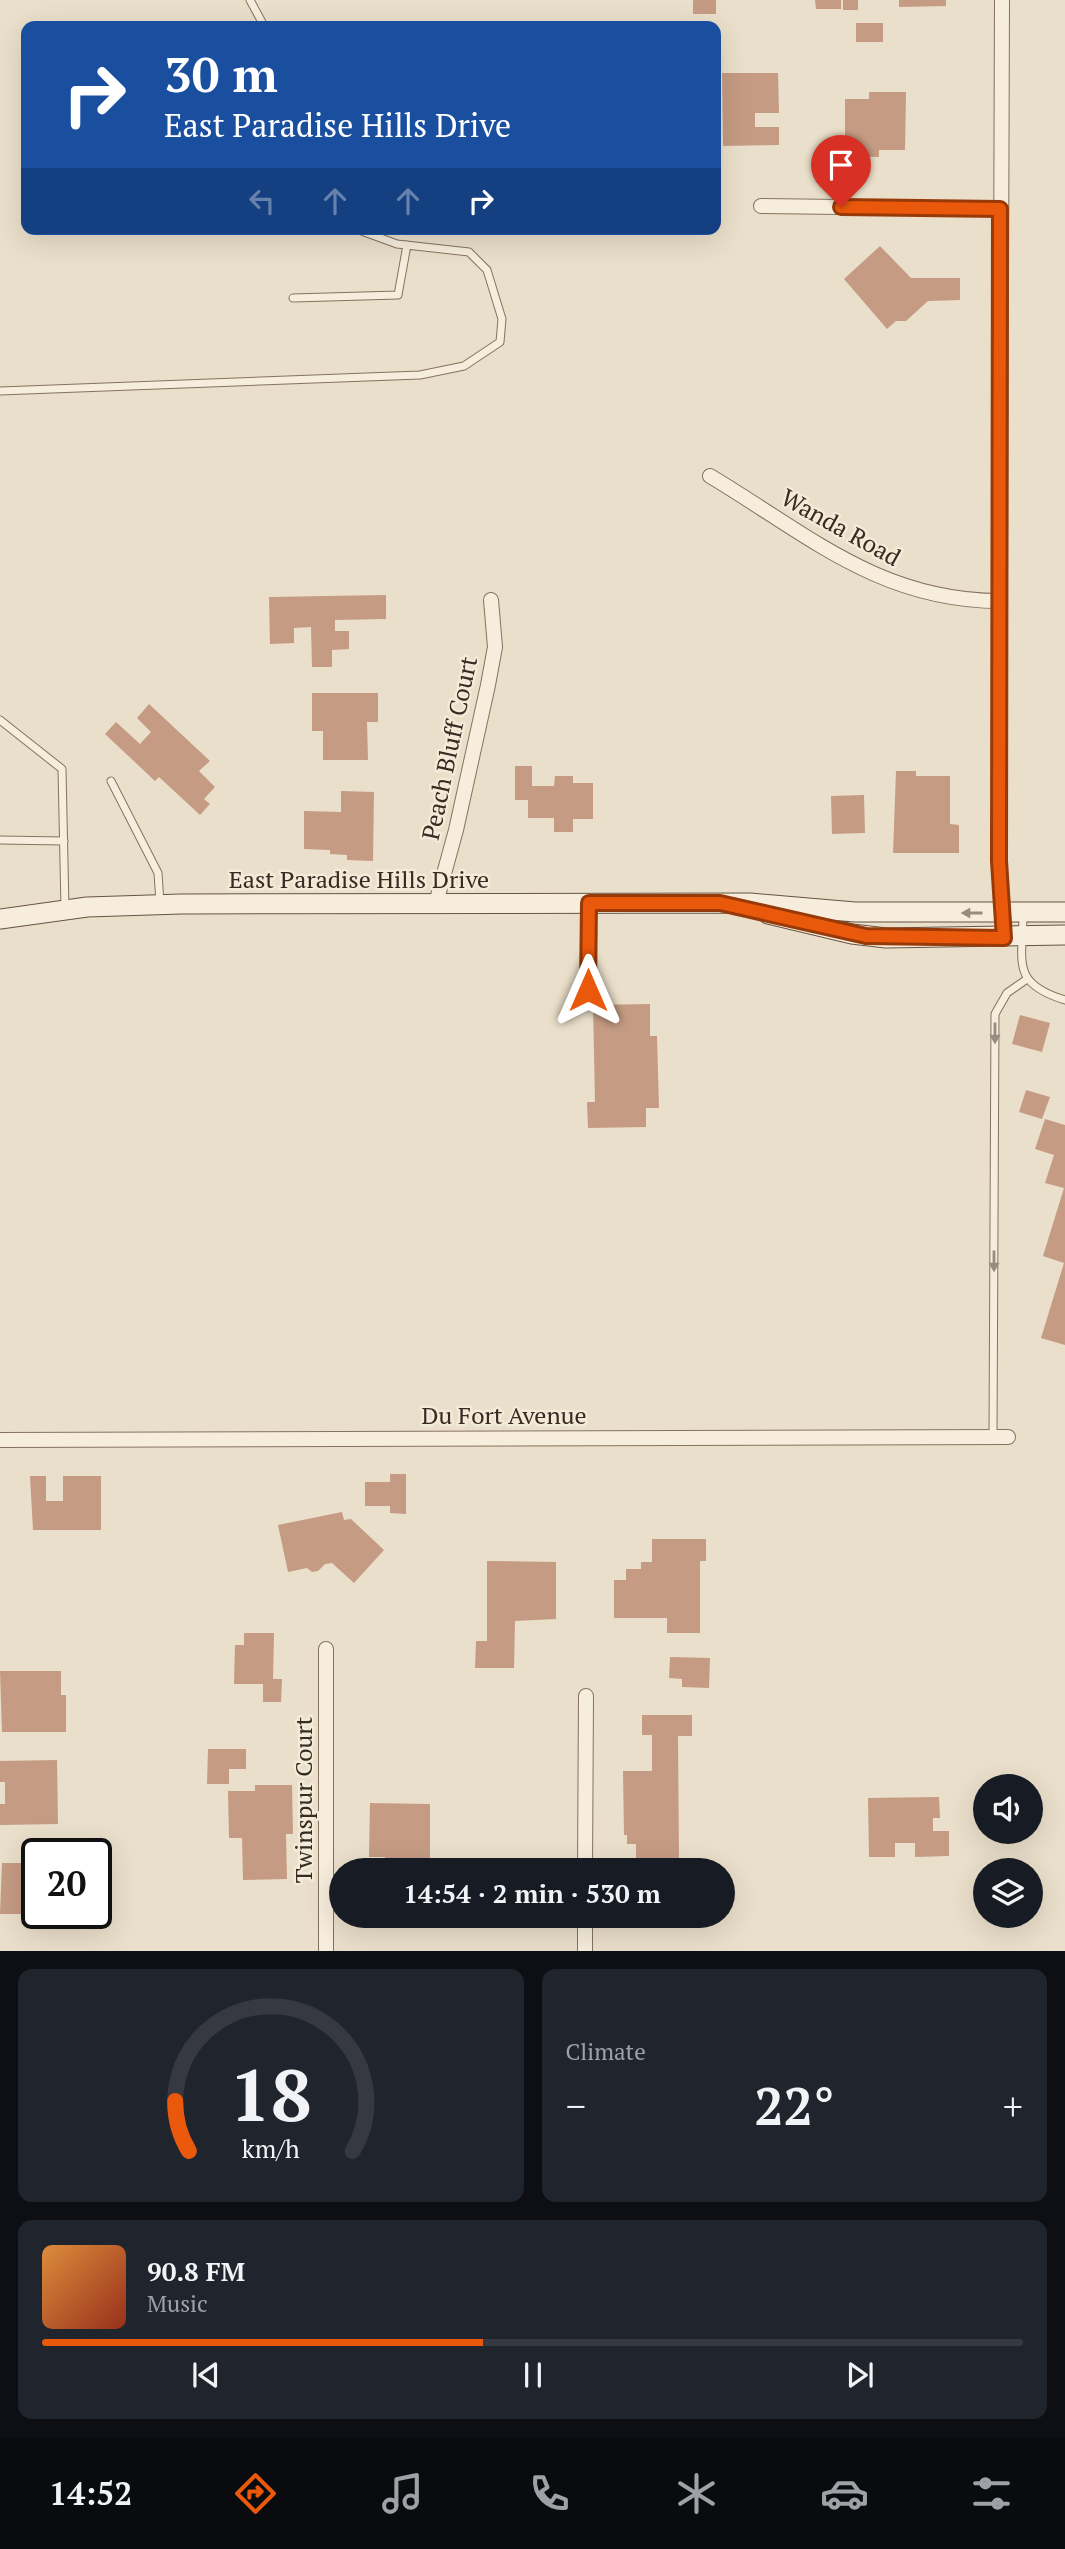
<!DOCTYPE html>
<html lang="en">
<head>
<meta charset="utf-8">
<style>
	:root { --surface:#171b24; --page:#20242c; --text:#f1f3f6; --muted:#9ea1a6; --line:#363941; --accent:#ea580c }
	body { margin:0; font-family:"PT Serif",serif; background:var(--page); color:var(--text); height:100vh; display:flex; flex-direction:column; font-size:26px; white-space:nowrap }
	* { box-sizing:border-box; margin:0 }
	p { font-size:23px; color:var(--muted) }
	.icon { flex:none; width:38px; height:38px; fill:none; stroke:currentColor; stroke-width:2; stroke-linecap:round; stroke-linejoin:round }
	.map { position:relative; height:1951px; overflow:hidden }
	.side { display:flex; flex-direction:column; gap:18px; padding:18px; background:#0d0f14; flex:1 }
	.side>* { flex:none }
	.guide { position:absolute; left:21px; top:21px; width:700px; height:214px; border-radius:14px; box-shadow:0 7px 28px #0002; background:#1a4fa0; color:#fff; overflow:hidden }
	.buttons { position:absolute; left:973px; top:1774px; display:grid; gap:14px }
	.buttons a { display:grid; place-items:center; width:70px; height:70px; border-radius:50%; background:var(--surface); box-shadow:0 7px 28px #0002; font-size:35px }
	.speed { position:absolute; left:21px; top:1838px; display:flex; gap:14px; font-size:35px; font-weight:700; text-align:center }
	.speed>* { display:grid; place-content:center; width:91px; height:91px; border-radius:50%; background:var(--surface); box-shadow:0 7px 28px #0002; line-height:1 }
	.speed .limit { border:4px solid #111; border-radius:10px; background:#fff; color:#111 }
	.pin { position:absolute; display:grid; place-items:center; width:60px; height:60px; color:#fff; margin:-72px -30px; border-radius:50% 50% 50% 0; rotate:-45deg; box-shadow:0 0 7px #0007 }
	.pin .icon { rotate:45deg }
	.me { position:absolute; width:77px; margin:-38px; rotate:0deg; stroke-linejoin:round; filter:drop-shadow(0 0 5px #0008) }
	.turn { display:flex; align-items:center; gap:24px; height:147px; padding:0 28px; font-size:32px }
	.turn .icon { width:91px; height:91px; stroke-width:2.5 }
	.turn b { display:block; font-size:49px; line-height:60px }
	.lanes { display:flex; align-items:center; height:66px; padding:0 28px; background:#0003; justify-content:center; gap:35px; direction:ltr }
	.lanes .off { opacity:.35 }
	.big { font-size:52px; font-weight:600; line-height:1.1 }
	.side .widget { flex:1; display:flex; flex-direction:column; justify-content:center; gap:10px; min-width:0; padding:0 24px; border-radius:14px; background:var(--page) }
	.side .dial { align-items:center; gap:0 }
	.dial svg { height:182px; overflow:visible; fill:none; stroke:var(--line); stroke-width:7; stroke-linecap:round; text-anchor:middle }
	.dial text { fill:var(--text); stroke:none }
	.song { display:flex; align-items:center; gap:21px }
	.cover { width:84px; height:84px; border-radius:10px; background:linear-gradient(135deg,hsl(30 70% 55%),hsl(10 70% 35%)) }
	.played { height:7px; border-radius:4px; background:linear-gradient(90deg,var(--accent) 45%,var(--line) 45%) }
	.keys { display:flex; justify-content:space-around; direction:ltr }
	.heat { display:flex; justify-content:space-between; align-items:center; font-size:38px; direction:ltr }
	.side .tiles { flex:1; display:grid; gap:18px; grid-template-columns:1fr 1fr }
	.widget:last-child { grid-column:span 2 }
	.trip { position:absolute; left:329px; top:1858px; width:406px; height:70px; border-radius:35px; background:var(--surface); box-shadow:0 7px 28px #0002; font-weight:600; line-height:70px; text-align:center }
	.dock { display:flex; height:112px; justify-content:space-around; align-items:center; background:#090b0e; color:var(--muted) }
	.dock .icon { width:49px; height:49px }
	.dock .selected { color:var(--accent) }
	.dock b { font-size:32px; color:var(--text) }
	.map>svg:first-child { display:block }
</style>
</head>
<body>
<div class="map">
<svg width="1065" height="1951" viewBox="0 0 1065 1951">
	<rect width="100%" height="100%" fill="#eadfca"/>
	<path fill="#c59b83" d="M693,0H716V14H693Z
		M815,0H841V9H816Z
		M843,0H858V10H843Z
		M899,0H946V6L899,7Z
		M856,23H883V42H856Z
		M722,73H778L779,113H755V127H779V145L723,146Z
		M869,92H906L905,150H879V157L845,156V99H869Z
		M880,246L911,278H960V300L928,301L906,321H896L887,329L844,279Z
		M386,595V619L335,620V631H349V649L332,650V667H312L311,627L294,628V643L270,644L269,597Z
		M312,693H378V722H367L368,760H323V731H312Z
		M149,704L210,761L199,771L215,787L204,799L210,804L200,815L159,777L155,781L105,734L116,722L140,744L151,732L137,718Z
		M515,766H532V786H554L555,776H573V783H593V819H573V832H554V818H528V800H515Z
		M896,771H916V776H950V824L959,825V853H893Z
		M341,791L374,792L373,861L347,860V855L330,854V850L304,849V811L341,812Z
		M864,795L865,833L832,834L831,796Z
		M650,1004V1036H657L659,1108H646V1127L588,1128L587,1102H595L593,1005Z
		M1020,1015L1050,1023L1042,1052L1012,1044Z
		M1026,1090L1050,1097L1042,1119L1019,1112Z
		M1045,1119L1065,1125V1345L1041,1338L1064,1263L1043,1256L1064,1188L1045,1183L1054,1155L1035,1149Z
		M390,1474H406V1514L390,1513V1506H365V1482H390Z
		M30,1476H46V1501H63V1476H101V1530H33Z
		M342,1512L344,1520L351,1519L384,1550L354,1583L332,1563L325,1564L318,1571L312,1572L307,1568L288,1572L278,1525Z
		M652,1539H706V1561H700V1633H667V1618H614V1580H626V1569H641V1562H652Z
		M487,1561L556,1562V1619L515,1621L514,1668H475L476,1641H487Z
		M244,1633H274L273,1679H282L281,1702H263V1684H234L235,1645H244Z
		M670,1657L710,1658L709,1688L682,1687V1679L669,1678Z
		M0,1671H61V1695H66V1732H2Z
		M642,1715H692V1736H678L679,1859L636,1860V1844H627V1835H624L623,1771H652V1735H642Z
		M208,1749H246V1769H229V1784H207Z
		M57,1760L58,1824L0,1825V1804H5V1782H0V1761Z
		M255,1785H292L293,1834H286L287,1879L243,1880L242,1838H229L228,1791H255Z
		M939,1797L940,1818H933V1831H949V1856L915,1857V1843H895V1857H869L868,1798Z
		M370,1803L430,1804V1871H385V1857H369Z
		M2,1863H37V1914H0Z"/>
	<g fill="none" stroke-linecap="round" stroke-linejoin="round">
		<defs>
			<path id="lane" d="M250,0L264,26
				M293,298L398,295L407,245
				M0,391L420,375L464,366L500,342L502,319L487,270L469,252L397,244L356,229
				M0,720L62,769L65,909
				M111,781L158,873L160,903
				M0,840L64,841
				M1023,913C1023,962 1010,983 1065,1000
				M588,990L589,903
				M993,1437L995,1014L1007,993L1027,979"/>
			<path id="street" d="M1002,0L999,861L1004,938
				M761,206L1000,209
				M710,476C807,534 880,601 1000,601
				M436,903L456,830L488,685L495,647L491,600
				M0,1440L1008,1437
				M326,1649V1951
				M585,1871L586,1696
				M585,1916V1951"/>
			<path id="secondary" d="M768,914L852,934L886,938L1065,935
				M0,919L87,907L181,904L750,903L855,912H1065"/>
		</defs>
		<use href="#lane" stroke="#857260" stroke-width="9"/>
		<use href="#street" stroke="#857260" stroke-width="16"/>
		<use href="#secondary" stroke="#675343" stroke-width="21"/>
		<use href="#lane" stroke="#f6eddc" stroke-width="7"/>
		<use href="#street" stroke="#f6eddc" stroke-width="14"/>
		<use href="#secondary" stroke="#f6eddc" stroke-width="19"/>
	</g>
	<defs><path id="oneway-solid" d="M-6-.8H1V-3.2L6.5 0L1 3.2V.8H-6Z" transform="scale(1.75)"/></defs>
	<g fill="#968c7f">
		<use href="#oneway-solid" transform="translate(972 913) rotate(180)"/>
		<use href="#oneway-solid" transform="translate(995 1033) rotate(90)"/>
		<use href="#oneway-solid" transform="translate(994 1261) rotate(90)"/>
	</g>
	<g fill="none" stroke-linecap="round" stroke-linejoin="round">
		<defs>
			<path id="route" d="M588,990L589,903H720L866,936L1004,938L999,861L1000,209L841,207"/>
		</defs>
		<use href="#route" stroke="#983908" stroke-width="18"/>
		<use href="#route" stroke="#ea580c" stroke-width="12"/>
	</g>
	<g text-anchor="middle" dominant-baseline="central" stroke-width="5" stroke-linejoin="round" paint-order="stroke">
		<g font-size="24" fill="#372b22" stroke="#f3ead8">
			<text transform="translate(841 527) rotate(29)">Wanda Road</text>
			<text transform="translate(449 748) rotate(-78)">Peach Bluff Court</text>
			<text x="359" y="879">East Paradise Hills Drive</text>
			<text x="504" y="1415">Du Fort Avenue</text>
			<text transform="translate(303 1800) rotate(-90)">Twinspur Court</text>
		</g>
	</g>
</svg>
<div class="buttons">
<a><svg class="icon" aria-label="sound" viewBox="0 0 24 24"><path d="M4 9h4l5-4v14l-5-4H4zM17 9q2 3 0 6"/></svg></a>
<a><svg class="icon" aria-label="layers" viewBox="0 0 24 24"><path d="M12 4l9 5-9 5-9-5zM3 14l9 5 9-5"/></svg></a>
</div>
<div class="speed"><div class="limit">20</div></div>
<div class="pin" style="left:841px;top:207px;background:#d93025"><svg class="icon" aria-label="arrive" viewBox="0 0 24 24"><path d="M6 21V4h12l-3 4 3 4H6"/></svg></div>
<svg class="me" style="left:588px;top:990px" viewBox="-20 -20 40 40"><path d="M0-17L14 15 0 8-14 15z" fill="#ea580c" stroke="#fff" stroke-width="4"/></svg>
<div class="trip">14:54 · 2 min · 530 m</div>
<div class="guide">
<div class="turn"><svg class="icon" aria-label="right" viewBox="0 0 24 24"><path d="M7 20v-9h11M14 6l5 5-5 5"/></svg><div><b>30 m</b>East Paradise Hills Drive</div></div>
<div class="lanes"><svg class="icon off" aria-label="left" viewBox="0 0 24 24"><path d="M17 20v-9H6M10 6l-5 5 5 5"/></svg><svg class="icon off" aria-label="ahead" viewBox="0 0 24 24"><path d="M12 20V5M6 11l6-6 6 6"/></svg><svg class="icon off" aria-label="ahead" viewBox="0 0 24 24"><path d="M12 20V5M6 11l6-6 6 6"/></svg><svg class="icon" aria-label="right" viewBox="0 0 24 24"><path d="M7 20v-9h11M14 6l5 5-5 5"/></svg></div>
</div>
</div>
<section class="side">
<div class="tiles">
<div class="widget dial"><svg viewBox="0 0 100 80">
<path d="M14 69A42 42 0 1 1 86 69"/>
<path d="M14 69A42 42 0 0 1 8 47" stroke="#ea580c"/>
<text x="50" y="56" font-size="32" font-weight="700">18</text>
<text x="50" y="72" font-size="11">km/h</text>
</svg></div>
<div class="widget"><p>Climate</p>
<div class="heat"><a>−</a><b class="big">22°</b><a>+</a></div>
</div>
<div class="widget">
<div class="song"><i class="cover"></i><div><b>90.8 FM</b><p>Music</p></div></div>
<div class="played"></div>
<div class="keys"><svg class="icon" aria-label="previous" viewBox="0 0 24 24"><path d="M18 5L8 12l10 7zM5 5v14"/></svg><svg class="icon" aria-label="pause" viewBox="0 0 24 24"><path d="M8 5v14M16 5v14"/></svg><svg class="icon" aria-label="next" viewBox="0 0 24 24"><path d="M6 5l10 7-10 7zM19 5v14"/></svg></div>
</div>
</div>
</section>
<nav class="dock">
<b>14:52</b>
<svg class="icon selected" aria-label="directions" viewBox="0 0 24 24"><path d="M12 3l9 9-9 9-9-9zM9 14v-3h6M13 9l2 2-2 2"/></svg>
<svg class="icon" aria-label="music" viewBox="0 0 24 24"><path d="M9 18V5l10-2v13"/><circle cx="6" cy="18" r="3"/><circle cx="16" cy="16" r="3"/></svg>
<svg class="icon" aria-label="phone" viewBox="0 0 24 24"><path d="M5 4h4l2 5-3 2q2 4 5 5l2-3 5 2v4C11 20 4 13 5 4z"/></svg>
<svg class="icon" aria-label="climate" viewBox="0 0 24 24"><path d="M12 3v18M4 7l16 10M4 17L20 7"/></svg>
<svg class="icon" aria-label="car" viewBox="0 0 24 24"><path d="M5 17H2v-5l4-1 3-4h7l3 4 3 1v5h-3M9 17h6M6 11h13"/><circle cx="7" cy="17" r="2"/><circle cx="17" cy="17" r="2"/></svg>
<svg class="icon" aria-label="filters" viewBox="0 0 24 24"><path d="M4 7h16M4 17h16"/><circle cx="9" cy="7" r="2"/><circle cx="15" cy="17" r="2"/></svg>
</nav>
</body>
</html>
